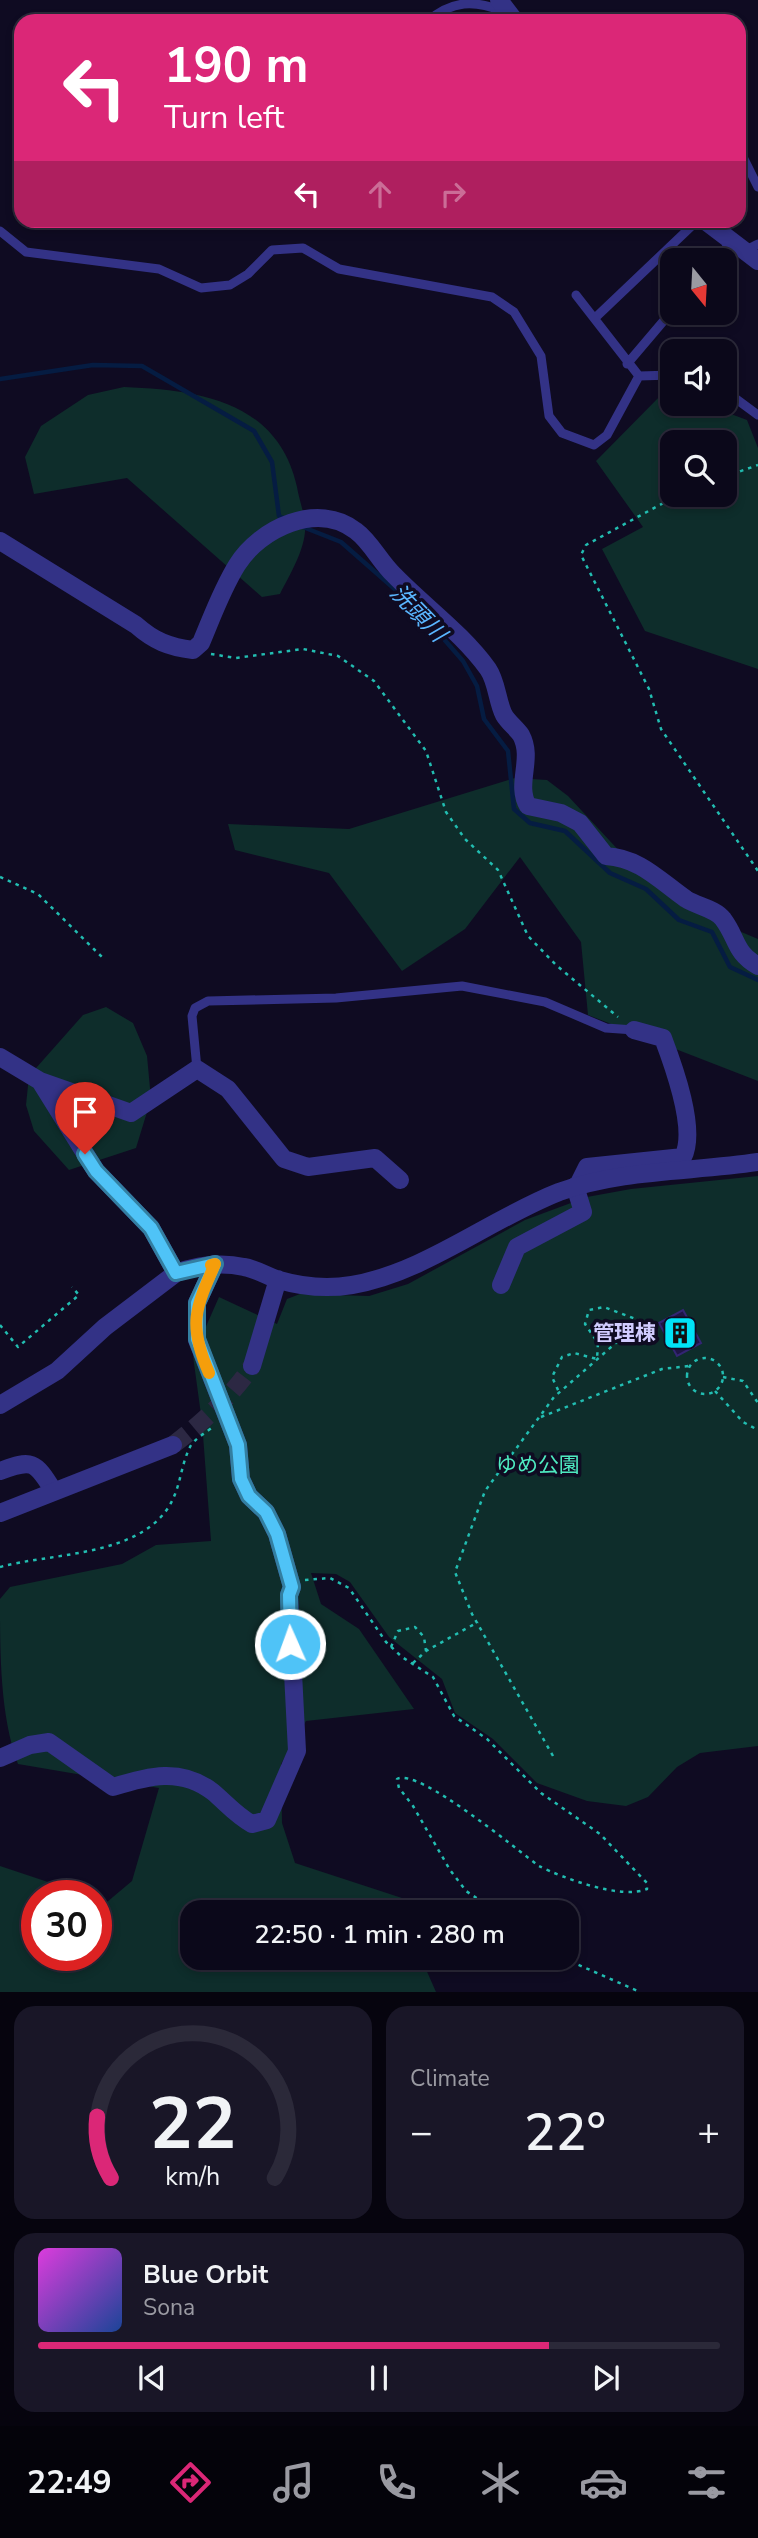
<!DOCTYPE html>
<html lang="en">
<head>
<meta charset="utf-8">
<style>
	:root { --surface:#0b081a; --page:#191627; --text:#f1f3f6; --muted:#9a9aa2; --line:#2b2939; --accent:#db2777 }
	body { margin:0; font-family:"Nunito Sans","Noto Sans JP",sans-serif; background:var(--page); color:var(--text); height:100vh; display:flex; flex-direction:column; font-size:26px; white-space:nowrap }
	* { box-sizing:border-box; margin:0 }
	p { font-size:23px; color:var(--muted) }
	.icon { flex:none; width:38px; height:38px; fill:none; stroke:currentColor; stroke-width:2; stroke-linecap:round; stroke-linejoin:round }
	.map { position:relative; height:1992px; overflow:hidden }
	.details { display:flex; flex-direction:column; gap:14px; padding:14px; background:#06040e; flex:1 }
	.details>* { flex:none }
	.hud { position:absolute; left:14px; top:14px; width:732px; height:214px; border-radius:21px; box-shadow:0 4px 10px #0003,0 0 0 2px var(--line); background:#db2777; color:#fff; overflow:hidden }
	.needle { width:46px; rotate:162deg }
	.buttons { position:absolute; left:660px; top:248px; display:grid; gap:14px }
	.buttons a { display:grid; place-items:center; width:77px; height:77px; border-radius:14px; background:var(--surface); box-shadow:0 4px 10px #0003,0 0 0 2px var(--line); font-size:35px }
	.speed { position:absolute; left:21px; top:1880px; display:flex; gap:14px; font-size:35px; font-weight:700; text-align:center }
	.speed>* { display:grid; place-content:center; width:91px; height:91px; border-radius:50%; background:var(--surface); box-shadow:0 4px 10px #0003,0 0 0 2px var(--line); line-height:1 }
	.speed .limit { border:10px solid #d22; background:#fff; color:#111 }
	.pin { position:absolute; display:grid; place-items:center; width:60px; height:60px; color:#fff; margin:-72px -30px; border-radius:50% 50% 50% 0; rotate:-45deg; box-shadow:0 0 7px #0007 }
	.pin .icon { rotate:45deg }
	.me { position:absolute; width:77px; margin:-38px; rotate:358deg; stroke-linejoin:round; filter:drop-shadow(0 0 5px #0008) }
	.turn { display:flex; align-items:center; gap:24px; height:147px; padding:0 35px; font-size:32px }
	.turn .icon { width:91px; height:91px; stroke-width:2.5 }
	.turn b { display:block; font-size:49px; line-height:60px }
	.lanes { display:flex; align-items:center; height:66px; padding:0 35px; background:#0003; justify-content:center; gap:35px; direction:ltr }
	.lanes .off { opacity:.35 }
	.big { font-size:52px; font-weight:600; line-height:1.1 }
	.details .card { flex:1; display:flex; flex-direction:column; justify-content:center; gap:10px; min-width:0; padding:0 24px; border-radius:21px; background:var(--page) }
	.details .dial { align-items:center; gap:0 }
	.dial svg { height:182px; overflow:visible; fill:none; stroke:var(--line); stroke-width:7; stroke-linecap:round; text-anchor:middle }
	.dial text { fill:var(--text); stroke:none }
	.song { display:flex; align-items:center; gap:21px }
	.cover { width:84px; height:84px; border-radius:10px; background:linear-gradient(135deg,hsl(300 70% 55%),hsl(220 70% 35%)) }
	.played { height:7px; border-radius:4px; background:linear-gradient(90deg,var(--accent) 75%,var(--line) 75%) }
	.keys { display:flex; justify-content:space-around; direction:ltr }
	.heat { display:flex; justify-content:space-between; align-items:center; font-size:38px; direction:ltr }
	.details .tiles { flex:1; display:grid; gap:14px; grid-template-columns:1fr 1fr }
	.card:last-child { grid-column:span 2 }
	.trip { position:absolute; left:180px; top:1900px; width:399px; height:70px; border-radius:21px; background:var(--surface); box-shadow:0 4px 10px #0003,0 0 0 2px var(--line); font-weight:600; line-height:70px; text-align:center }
	.menu { display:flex; height:112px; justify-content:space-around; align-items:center; background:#04030a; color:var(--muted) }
	.menu .icon { width:49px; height:49px }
	.menu .current { color:var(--accent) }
	.menu b { font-size:32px; color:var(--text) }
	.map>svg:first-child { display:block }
</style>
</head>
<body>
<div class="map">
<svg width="758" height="1992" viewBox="0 0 758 1992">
	<rect width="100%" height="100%" fill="#0f0b22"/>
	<path fill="#0e2d2b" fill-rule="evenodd" d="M124,387C199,390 278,401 297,487C299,499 304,512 305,524C307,547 290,574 280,594L262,597L127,478L34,494L25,457L41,426L88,395Z
		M666,390L672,393V404H704L747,420L758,448V669L645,631L602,549L643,527L596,461ZM672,443H724V495H672Z
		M515,778L547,780L568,796L637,870L739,931L758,939V1081L588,1015L581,942L520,857L465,929L402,971L329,873L235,850L228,824L349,829Z
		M106,1007L133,1023L147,1056L151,1099L136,1148L69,1170L34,1131L26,1105L29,1076L83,1015Z
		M758,1176V1746L700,1753L677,1767L648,1797L626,1806L587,1801L537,1783L493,1739L455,1713L442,1679L389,1637L350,1582L336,1574L311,1573L321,1604L359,1629L414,1709L306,1721L281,1764L282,1823L295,1863L405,1899L409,1913H192V1958H421L436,1992H0V1866L87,1895H37V1955H96V1898L107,1902L132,1881L159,1788L18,1764C0,1716 0,1653 0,1599L10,1587L122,1564L156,1545L211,1541L202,1422L193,1356L219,1297L277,1324L287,1299L300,1294L369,1296L408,1284L525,1220L587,1197L631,1189Z"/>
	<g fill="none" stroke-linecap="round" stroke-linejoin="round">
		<path stroke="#051c42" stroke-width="4.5" d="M0,379L93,365L142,366L254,431L272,462L279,516L285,519
			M303,527L341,542L406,599
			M415,606L463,661L477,686L484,719L508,751L514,809L530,823L565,831L610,873L646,889L679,920L712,932L730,967L758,980"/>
	</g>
	<path fill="#1e1645" stroke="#332573" stroke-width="2" d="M683,1310L701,1343L677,1356L659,1323Z"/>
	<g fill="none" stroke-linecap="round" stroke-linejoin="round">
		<path stroke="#2c2843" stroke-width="18" stroke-dasharray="18 9" stroke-linecap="butt" d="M173,1445C204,1421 230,1398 252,1366"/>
		<path stroke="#22bdb1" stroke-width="2.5" stroke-dasharray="3.5 5" stroke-linecap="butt" d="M724,477L758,465
			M678,495L586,545L581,555L649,689L661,729L758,871
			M211,654L236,658L303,649L338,656L374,681L426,751L446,812L465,839L498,870L528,936L556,965L618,1017
			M0,877L38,894L103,958
			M0,1325L18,1347L79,1295L72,1287
			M687 1376a18 18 0 1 1 36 0a18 18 0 1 1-36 0Z
			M723,1377L743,1381L758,1403
			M715,1391L743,1422L758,1430
			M541,1417L662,1369L689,1366
			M0,1567C50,1553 135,1557 168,1508C181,1488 180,1467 190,1447C194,1439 207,1432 214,1426
			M305,1580L330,1578L349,1588L386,1642L402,1657L433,1677L454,1716L487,1739L541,1793L600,1834L647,1883V1889C621,1900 563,1878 539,1866C517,1850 418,1767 397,1779L399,1788L413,1806L450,1870L466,1891L499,1913
			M391,1647L398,1631L415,1627L424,1637L426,1651
			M413,1663L426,1651L478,1622
			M553,1756L472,1614L455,1572L485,1491L554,1397C583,1372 612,1346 641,1321L604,1307L589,1310L585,1324L598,1343L597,1359L574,1353L562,1357L552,1377L559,1392
			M563,1958L640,1992"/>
		<path stroke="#333286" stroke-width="9" d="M428,21C452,0 475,0 502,11
			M738,147L758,187
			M583,224L587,220
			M0,231L26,252L159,269L201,288L230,285L248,274L272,250L303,248L339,269L492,297L514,312L541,356L549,416L562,433L594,445L607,435L639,376L672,375
			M744,251L758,244
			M715,261L731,242
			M576,295L639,376
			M595,318L698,220
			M627,364L672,311
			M724,390L758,415
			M197,1069L192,1016L195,1008L208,1001L336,998L462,986L545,1002L606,1028L634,1030"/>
		<path stroke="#333286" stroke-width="18" d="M0,541L136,625C154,641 169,647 193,650L201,643C212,617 222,589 237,565C260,528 318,501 356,531C371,542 380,562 394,575C425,607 462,633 488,669C497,682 497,701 504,715C508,722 516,728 521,735C534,759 515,784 528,806L561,813L580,823L606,856C640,858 660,881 686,899C697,906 716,909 723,919C738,939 734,952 758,966
			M0,1057L40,1081L96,1171L151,1228L176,1273
			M40,1081L131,1113L197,1069L228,1089L284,1159L308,1167L375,1158L400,1180
			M578,1185L587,1167L683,1157C697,1130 674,1067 663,1038L634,1030
			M501,1285L517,1247L583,1212L575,1186
			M0,1471C32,1459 35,1461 53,1490
			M0,1758L30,1745L49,1742L113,1787C148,1776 181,1767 213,1792C226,1803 237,1816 252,1824L267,1820L297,1751L289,1595L292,1587L277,1534L266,1512L249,1496L241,1479L238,1445L197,1340V1303L215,1264"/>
		<path stroke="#333286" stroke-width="18" d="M499,0L515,21
			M704,220L758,261
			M252,1366L278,1279
			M0,1405L57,1371L105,1327L176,1273C198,1265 221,1262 244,1267C256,1269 267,1276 279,1280C303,1287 328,1289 352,1285C426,1272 490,1219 559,1192C622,1169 693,1172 758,1162
			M0,1513L173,1445"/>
	</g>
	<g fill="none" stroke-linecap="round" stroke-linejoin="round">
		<defs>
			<path id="route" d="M85,1154L96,1171L151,1228L176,1273L215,1264L197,1303V1339L238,1445L241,1479L249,1496L266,1512L277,1534L292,1587L289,1595L290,1644"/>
		</defs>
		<use href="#route" stroke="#337fa1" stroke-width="18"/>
		<use href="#route" stroke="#4fc3f7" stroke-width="12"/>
		<path stroke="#f59e0b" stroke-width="12" d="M209,1373C188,1325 195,1309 215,1264L211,1265"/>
	</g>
	<defs>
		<symbol id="building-square" viewBox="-11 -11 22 22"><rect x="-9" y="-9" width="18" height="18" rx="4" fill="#00e3f7" stroke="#0f0b22"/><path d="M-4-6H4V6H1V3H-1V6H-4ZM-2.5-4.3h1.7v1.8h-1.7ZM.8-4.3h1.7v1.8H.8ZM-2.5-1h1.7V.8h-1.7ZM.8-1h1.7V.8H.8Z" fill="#111"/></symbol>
	</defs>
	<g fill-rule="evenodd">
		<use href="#building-square" x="661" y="1314" width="38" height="38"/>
	</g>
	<g text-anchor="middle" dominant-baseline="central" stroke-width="7" stroke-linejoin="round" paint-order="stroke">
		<g font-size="21" font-weight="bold" fill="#d1ccff" stroke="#0f0b22" text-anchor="end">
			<text x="656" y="1333">管理棟</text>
		</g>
		<g font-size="21" fill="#4eeac0" stroke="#0f0b22">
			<text x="538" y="1465">ゆめ公園</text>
		</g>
		<g font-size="23" font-style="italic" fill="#5ab6ff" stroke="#0f0b22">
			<text transform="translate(418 613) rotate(46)">洗頭川</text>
		</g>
	</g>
</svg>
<div class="buttons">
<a><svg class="needle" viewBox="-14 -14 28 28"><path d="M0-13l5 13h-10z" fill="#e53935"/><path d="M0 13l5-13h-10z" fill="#9a9aa2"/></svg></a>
<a><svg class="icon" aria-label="sound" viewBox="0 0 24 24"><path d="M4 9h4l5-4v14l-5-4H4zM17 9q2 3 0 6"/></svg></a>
<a><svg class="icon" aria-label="search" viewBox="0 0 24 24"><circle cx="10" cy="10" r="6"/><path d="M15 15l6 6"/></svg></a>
</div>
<div class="speed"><div class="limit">30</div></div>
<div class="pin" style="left:85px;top:1154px;background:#d93025"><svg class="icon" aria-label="arrive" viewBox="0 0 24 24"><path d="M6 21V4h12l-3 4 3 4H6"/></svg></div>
<svg class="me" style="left:290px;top:1644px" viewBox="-20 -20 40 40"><circle r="17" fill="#4fc3f7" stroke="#fff" stroke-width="3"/><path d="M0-11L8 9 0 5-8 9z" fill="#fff"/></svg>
<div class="trip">22:50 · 1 min · 280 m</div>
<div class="hud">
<div class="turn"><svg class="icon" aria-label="left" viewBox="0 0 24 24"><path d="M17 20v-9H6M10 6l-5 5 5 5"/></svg><div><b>190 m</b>Turn left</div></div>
<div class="lanes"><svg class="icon" aria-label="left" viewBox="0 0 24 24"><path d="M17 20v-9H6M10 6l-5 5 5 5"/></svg><svg class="icon off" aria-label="ahead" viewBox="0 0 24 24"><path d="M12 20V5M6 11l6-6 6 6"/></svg><svg class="icon off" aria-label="right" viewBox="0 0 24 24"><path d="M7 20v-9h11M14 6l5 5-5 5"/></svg></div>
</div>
</div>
<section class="details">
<div class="tiles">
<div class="card dial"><svg viewBox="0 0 100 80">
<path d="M14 69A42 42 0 1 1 86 69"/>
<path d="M14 69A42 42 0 0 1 8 42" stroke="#db2777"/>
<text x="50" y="56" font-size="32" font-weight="700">22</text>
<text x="50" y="72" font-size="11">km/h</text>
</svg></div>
<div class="card"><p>Climate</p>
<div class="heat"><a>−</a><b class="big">22°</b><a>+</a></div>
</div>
<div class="card">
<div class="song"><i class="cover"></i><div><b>Blue Orbit</b><p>Sona</p></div></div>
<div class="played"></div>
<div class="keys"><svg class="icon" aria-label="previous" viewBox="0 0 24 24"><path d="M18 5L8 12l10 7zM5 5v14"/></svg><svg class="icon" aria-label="pause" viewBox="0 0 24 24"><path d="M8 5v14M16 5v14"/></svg><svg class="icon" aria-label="next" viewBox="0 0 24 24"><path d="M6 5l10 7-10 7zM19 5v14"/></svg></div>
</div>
</div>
</section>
<nav class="menu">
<b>22:49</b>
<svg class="icon current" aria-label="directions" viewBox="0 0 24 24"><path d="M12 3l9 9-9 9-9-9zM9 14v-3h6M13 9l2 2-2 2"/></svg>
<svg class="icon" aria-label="music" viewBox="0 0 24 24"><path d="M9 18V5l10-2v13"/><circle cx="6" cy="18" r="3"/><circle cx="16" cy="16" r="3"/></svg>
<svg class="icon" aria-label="phone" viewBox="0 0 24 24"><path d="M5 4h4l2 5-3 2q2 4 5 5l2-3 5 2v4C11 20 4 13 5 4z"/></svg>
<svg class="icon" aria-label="climate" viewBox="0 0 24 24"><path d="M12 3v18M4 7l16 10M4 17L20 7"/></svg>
<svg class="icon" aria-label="car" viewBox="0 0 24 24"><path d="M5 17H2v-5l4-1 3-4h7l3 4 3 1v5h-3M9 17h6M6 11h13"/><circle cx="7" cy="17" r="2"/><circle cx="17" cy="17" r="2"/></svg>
<svg class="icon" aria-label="filters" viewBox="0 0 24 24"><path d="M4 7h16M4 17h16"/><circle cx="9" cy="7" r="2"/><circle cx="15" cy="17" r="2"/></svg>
</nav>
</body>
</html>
